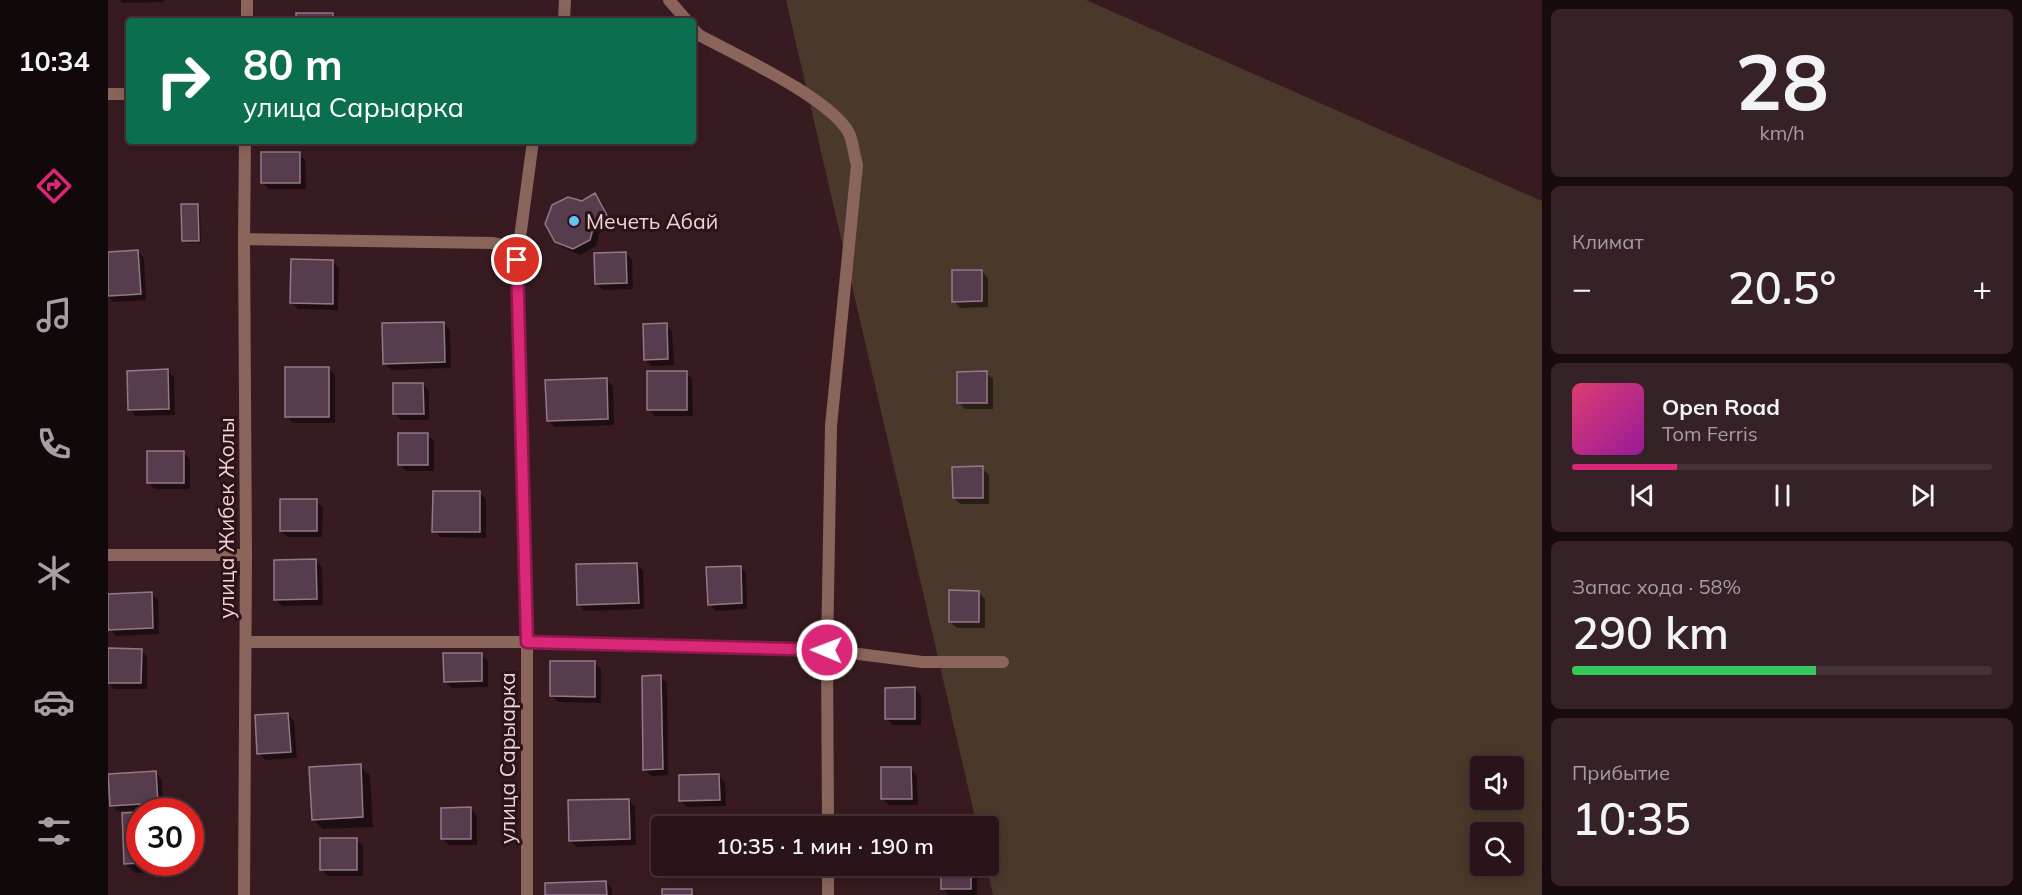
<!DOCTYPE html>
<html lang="ru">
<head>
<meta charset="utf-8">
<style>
	:root { --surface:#2a1419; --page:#362126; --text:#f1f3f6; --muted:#a59ea2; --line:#463338; --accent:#db2777 }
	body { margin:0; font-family:Mulish,sans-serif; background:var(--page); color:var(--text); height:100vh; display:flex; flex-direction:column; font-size:22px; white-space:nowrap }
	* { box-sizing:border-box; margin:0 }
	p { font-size:20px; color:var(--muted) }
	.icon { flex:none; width:33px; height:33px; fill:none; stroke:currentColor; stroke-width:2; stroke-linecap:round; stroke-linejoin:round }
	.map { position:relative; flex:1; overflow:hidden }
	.side { display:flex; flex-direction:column; gap:9px; padding:9px; background:#170b0e; width:480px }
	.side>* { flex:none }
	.hud { position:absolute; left:18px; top:18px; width:570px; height:126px; border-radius:6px; box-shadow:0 3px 15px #0003,0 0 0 2px var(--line); background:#0b6e4f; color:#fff; overflow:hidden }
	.controls { position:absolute; left:1362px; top:756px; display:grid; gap:12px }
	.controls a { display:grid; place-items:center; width:54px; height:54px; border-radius:6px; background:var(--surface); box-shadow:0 3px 15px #0003,0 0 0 2px var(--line); font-size:30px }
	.speed { position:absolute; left:18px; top:798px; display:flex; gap:12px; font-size:30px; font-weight:700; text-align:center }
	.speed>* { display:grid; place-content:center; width:78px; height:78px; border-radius:50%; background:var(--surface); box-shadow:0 3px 15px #0003,0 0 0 2px var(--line); line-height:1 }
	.speed .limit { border:9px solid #d22; background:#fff; color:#111 }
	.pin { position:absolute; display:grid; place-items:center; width:51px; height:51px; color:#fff; margin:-26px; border:3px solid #fff; border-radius:50%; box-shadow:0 2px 6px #0007 }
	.me { position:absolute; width:66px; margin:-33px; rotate:271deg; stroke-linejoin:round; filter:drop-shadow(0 0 4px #0008) }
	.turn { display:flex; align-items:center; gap:21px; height:126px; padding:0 18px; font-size:27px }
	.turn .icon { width:78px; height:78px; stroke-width:2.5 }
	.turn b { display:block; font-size:42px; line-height:51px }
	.big { font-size:45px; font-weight:600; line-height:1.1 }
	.side .widget { flex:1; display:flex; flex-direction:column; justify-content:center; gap:9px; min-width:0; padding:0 21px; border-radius:9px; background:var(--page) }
	.side .dial { align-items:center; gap:0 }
	.dial b { font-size:78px; line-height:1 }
	.song { display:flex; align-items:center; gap:18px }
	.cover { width:72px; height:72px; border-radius:9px; background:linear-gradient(135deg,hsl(340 70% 55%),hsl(300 70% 35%)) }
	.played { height:6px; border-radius:3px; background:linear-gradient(90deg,var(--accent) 25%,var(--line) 25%) }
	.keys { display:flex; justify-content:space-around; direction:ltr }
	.heat { display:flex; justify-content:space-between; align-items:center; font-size:33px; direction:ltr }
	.charge { height:9px; border-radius:4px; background:linear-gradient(90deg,#34c759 58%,var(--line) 0) }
	.trip { position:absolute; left:543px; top:816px; width:348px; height:60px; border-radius:6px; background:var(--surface); box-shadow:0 3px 15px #0003,0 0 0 2px var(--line); font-weight:600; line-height:60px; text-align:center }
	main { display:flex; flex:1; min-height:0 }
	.dock { display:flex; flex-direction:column; width:108px; justify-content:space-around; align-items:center; background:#11080a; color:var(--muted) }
	.dock .icon { width:42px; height:42px }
	.dock .active { color:var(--accent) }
	.dock b { font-size:27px; color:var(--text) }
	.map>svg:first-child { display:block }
</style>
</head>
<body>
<main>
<nav class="dock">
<b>10:34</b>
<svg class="icon active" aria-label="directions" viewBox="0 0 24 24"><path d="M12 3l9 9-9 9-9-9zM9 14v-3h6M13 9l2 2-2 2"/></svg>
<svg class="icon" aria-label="music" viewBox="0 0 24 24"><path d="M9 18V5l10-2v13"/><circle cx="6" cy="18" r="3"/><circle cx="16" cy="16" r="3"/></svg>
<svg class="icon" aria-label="phone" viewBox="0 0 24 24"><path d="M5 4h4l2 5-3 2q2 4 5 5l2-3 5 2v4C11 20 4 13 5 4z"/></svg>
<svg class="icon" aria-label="climate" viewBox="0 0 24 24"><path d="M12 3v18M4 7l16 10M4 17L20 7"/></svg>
<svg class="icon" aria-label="car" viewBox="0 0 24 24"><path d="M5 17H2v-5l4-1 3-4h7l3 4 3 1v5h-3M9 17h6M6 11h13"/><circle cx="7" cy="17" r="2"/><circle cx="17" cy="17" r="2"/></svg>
<svg class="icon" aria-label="filters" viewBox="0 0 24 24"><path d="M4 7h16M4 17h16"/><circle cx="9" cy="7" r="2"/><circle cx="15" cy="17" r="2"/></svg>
</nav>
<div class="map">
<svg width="1434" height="895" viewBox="0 0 1434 895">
	<rect width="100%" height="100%" fill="#381b21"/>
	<path fill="#4a392a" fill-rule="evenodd" d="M678,0H978L1434,201V895H885L878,866H880V826H869ZM1372,766H1406V800H1372ZM1372,832H1406V866H1372Z"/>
	<path fill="#0007" d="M12,0H56V2L15,3Z
		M191,153L197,160L198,189H161L154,183Z
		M486,195L493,202L505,224L492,231L488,246L472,255L455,248L448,241L474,202Z
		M89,205L92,208L93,243H79L76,241Z
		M30,252L36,258L38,300L5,302L0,296V253Z
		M518,253L524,260L525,289L495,290L488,284Z
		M225,262L231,268L230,310L190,309L184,303Z
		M874,271L880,278V307L852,308L846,301Z
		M335,323L342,330L343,368L283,370L277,364Z
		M558,325L564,331L566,365L544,366L537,360Z
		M220,368L227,375V423H185L179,417Z
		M60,371L66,377L67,415L28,416L21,409Z
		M578,372L584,379L585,416H547L541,409Z
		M878,373L885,379V409H857L850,402Z
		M499,380L505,386L506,425L447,427L440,420Z
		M315,384L321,391V420H293L287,414Z
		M319,435L326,441V471H298L291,464Z
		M75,453L82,459V489H47L40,483Z
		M874,468L881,475V504H853L846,498Z
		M372,493L378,499V538L332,537L326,531Z
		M208,501L215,507L214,537H180L173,531Z
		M208,561L214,567L215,605L174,606L168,600Z
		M529,564L535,571L536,609L477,611L470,604Z
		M632,567L638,574L639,609L608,611L601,604Z
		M870,592L877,599V628H849L842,622Z
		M43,594L50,600L51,634L8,636L2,629Z
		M33,650L39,657V689H6L0,682Z
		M373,654L380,661V687L344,688L337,682Z
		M487,663L493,669V703L450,702L444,696Z
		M552,677L559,683L560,775L543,776L537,769Z
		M807,689L813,695V725H785L779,719Z
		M180,715L186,721L189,758L157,760L151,754Z
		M252,766L262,776L265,827L215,829L205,819Z
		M803,769L809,776L810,805H781L775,799Z
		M48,773L54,780L55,809L9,811L3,805Z
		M610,775L617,782L618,806L579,807L573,801Z
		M521,800L527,807L528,845L469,847L462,840Z
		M363,809L369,815V845H341L335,839Z
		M248,840L255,846V876H220L214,870Z
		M80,862V871L27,873L17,863Z
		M834,866H869V895H841L835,889Z
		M498,882L504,889V895H438Z"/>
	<path fill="#573c4e" stroke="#95778a" stroke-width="1.5" d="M188,13H225V21H188Z
		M153,152H192V183H153Z
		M487,193L500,217L486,225L482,240L465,249L447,242L437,224L444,205L460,197L474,201Z
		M73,204H90L91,241H74Z
		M30,250L33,294L0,296V252Z
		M518,252L519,283L487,284L486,253Z
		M183,259L225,260V304L182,303Z
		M844,270H874V301L844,302Z
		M336,322L337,362L275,364L274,323Z
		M559,323L560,359L536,360L535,324Z
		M177,367H221V417H177Z
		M60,369L61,409L20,410L19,371Z
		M539,371H579V410H539Z
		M879,371V403H849V372Z
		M499,378L500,419L439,421L437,380Z
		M285,383H315L316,414H285Z
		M290,433H320V465H290Z
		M39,451H76V483H39Z
		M875,466V498H845L844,467Z
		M325,491H372V532H324Z
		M172,499H209V531H172Z
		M208,559L209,599L166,600V560Z
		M529,563L531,603L469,605L468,564Z
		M633,566L634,603L600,605L598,567Z
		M841,590L871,591V622H841Z
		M44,592L45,628L0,630V594Z
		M0,648L34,649L33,683H0Z
		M335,653H374V681L336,682Z
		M442,661H487V697L442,696Z
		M553,675L555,769L535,770L534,676Z
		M807,687V719H777V688Z
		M180,713L183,752L149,754L147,715Z
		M253,764L255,817L204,820L201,767Z
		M773,767H803L804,799H773Z
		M48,771L50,803L2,806L0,774Z
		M611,774L612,800L571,801V775Z
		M521,799L522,839L461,841L460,800Z
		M363,807V839H333V808Z
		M32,812V862H49L16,864L14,813Z
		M212,838H249V870H212Z
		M833,866H863V889H833Z
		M498,881L499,895H437V883Z
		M554,889H584V895H554Z"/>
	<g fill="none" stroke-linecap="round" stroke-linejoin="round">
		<path stroke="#8b655c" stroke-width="12" d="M561,0L579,21
			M139,21V0
			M456,21L457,0
			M585,29L591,35C628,55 722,98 741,133C745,142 746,155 749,165L723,426L719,650L720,826
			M0,94H21
			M136,239L384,243L399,246L409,260
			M0,555H138
			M138,642H419L719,650L814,662H895
			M720,866V895
			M136,895L138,555L136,239L137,141
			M419,895V642L409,260L425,141"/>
	</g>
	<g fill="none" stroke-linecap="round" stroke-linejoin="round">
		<defs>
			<path id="route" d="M409,260L419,642L719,650"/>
		</defs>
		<use href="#route" stroke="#8e194d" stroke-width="15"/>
		<use href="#route" stroke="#db2777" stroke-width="10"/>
	</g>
	<circle fill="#67c4f0" stroke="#2d1218" stroke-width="2" cx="466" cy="221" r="6"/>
	<g text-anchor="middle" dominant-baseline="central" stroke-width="6" stroke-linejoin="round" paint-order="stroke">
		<g font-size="21" fill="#ead5d8" stroke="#2d1218" text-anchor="start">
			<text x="478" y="221">Мечеть Абай</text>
		</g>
		<g font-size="21" fill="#ead5d8" stroke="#2d1218">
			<text transform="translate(118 518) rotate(-90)">улица Жибек Жолы</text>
			<text transform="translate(399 758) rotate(-90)">улица Сарыарка</text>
		</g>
	</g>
</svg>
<div class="controls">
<a><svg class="icon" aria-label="sound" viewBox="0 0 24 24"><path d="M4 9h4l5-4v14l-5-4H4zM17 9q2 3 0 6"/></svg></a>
<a><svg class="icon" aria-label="search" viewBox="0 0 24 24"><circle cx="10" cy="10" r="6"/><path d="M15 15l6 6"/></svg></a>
</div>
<div class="speed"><div class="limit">30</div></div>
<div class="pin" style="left:409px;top:260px;background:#d93025"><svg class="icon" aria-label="arrive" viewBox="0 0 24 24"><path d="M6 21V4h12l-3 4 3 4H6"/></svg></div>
<svg class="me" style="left:719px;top:650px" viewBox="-20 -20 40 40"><circle r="17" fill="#db2777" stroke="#fff" stroke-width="3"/><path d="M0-11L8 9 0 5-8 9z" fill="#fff"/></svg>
<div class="trip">10:35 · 1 мин · 190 m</div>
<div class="hud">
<div class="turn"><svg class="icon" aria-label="right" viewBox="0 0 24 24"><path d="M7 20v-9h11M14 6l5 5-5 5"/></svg><div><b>80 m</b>улица Сарыарка</div></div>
</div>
</div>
<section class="side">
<div class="widget dial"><b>28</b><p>km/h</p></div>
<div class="widget"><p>Климат</p>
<div class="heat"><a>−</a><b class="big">20.5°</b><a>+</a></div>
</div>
<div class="widget">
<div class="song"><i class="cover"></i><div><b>Open Road</b><p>Tom Ferris</p></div></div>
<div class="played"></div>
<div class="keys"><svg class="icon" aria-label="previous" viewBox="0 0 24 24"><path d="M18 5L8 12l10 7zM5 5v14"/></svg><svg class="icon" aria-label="pause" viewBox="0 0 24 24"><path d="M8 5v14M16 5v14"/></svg><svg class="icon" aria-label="next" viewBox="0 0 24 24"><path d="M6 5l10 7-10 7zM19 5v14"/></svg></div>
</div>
<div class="widget"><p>Запас хода · 58%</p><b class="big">290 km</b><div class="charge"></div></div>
<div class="widget"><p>Прибытие</p><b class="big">10:35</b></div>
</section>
</main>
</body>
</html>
